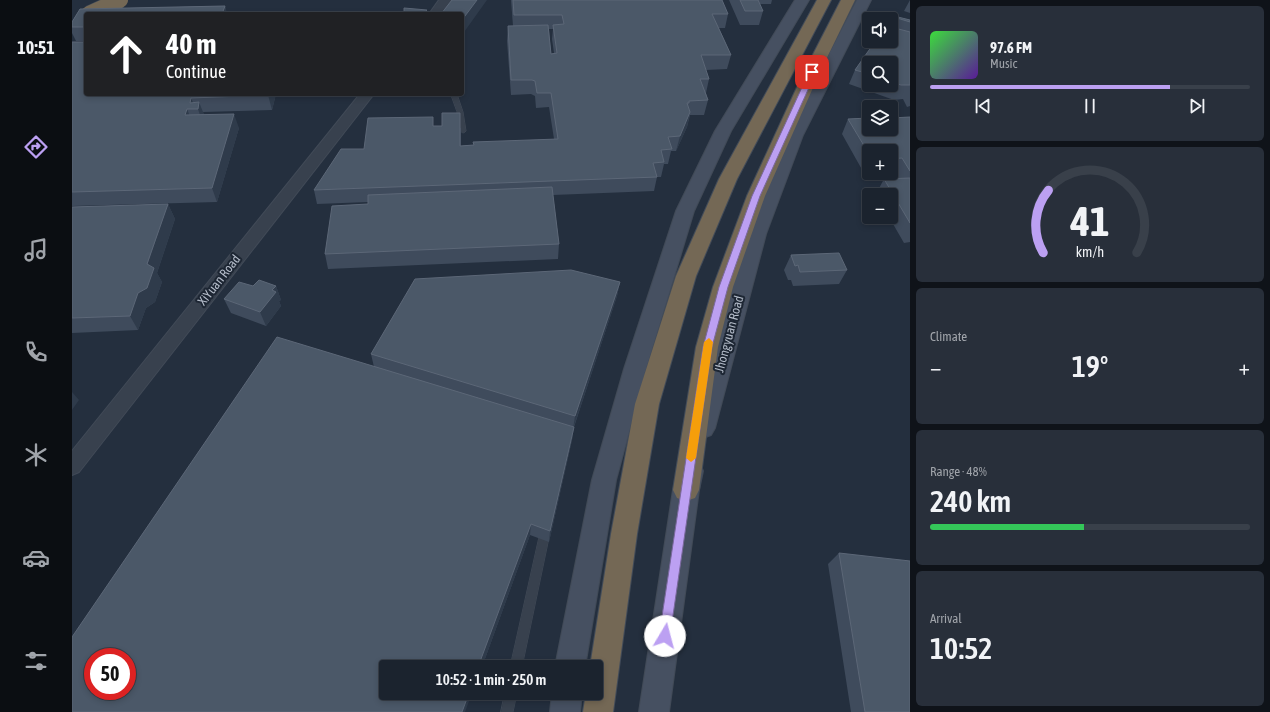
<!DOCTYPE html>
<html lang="en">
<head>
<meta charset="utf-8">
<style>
	:root { --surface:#1b232e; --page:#282f3a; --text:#f1f3f6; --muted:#a0a4aa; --line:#39404a; --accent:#bca0f2 }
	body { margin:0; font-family:"Asap Condensed",sans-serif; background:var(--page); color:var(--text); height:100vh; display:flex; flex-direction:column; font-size:15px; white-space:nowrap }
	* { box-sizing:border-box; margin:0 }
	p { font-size:13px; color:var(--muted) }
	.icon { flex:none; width:22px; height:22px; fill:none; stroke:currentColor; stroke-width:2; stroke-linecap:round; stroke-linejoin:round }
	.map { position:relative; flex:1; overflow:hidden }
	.details { display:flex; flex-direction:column; gap:6px; padding:6px; background:#0f1319; width:360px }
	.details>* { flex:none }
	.top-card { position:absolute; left:12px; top:12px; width:380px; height:84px; border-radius:4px; box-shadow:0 2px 6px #0003,0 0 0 1px var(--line); background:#202124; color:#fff; overflow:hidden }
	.fabs { position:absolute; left:790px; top:12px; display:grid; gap:8px }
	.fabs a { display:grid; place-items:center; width:36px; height:36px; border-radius:4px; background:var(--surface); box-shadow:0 2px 6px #0003,0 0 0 1px var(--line); font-size:20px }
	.speed { position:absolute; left:12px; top:648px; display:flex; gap:8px; font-size:20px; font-weight:700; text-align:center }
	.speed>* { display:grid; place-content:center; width:52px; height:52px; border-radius:50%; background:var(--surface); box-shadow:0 2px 6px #0003,0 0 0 1px var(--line); line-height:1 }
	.speed .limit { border:6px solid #d22; background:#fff; color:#111 }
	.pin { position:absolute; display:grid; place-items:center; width:34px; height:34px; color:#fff; margin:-17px; border-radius:8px; box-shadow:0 2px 6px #0006 }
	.me { position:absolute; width:44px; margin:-22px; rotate:8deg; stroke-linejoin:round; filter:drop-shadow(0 0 3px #0008) }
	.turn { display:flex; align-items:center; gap:14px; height:84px; padding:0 16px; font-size:18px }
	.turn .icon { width:52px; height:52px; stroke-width:2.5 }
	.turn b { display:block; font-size:28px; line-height:34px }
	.big { font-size:30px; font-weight:600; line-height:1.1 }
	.details .card { flex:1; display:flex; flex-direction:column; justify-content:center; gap:6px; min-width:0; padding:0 14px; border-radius:6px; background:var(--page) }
	.details .dial { align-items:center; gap:0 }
	.dial svg { height:104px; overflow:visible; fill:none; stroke:var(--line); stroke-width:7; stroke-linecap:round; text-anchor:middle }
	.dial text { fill:var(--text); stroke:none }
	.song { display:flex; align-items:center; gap:12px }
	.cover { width:48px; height:48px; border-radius:6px; background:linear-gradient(135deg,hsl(120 70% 55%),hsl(270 70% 35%)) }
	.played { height:4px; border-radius:2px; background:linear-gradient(90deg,var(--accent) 75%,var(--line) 75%) }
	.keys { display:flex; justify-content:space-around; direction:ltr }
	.heat { display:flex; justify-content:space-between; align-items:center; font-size:22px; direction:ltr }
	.charge { height:6px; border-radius:3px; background:linear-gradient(90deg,#34c759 48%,var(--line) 0) }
	.trip { position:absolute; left:307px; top:660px; width:224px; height:40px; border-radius:4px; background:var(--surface); box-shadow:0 2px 6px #0003,0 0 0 1px var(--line); font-weight:600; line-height:40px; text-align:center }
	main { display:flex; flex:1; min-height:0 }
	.tabs { display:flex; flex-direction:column; width:72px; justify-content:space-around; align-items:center; background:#0b0e12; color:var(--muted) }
	.tabs .icon { width:28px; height:28px }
	.tabs .active { color:var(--accent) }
	.tabs b { font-size:18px; color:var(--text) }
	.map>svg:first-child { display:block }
</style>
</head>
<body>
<main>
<nav class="tabs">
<b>10:51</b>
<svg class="icon active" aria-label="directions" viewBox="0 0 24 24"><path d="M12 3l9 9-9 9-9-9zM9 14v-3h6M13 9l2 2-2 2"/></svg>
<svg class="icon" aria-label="music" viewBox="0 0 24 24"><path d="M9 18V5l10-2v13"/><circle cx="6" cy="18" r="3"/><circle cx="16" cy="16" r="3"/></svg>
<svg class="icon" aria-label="phone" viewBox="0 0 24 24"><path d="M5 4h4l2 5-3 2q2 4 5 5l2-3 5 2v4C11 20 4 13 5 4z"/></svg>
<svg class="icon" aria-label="climate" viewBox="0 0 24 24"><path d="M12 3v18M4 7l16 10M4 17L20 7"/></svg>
<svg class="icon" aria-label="car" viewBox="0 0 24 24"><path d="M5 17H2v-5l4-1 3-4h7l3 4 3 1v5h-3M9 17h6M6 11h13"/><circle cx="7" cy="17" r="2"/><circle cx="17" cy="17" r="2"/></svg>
<svg class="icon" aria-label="filters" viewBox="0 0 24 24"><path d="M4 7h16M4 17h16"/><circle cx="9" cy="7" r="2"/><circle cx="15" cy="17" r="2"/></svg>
</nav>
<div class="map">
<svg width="838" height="712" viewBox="0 0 838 712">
	<rect width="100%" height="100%" fill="#242f3e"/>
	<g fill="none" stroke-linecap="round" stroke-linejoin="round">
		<defs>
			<path id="service" d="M379,94H385L391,112L394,131L393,132L391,133L388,131L385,112Z
				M474,523L478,524L479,528L450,667H438L469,528L470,524Z
				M433,693H445L441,712H429Z"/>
			<path id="minor" d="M367,0H379L369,14H357Z
				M288,94H302L7,472L0,475V451Z"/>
			<path id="secondary" d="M723,0H737L659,131L622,211L574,369L544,480L513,667H483L520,480L552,369L604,211L643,131Z
				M785,0H799L731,135L694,234L643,428L639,435L631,438L623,435L619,428L674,234L715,135Z
				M619,460L628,463L631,471L627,490L597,712H567L601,490L610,463Z
				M480,693H510L508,712H478Z"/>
			<path id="motorway" d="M745,0H759L665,179L624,276L587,404L565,534L541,712H511L514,693H524V667H518L539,534L563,404L604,276L647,179Z
				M769,0H783L748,72L693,196L661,287L646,347L627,490L623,498L614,501L605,498L601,490L624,347L641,287L675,196L732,72Z"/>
		</defs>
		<use href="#service" stroke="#414a57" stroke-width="1"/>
		<use href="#minor" stroke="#414a57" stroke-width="2"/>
		<use href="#secondary" stroke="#414a57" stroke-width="2"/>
		<use href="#motorway" stroke="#434c59" stroke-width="2"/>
		<use href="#service" fill="#38414e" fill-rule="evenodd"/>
		<use href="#minor" fill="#38414e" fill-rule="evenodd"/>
		<use href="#secondary" fill="#465061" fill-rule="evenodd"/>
		<use href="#motorway" fill="#746855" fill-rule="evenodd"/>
		<defs>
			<path id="motorway-bridge" d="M17,14L48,0"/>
		</defs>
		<use href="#motorway-bridge" stroke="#434c59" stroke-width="17" stroke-linecap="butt"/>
		<use href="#motorway-bridge" stroke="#746855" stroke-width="16"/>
	</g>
	<path fill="#3f4b5c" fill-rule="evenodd" d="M439,0H650L656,14L653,28H647L659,55L655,69L634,70L637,79L634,93L636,100L632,115H618L615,127L604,151H599L596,164H592L589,177H585L582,191L481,195L487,244L486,259L256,269L253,254L296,204V202L245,204L242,190L292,149L362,126L389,128V146L482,139L477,107L464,108L463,96L459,94L439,95L435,41L436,26H441ZM477,29H481L480,39L482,53L479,54Z
		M657,0H700L699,4H688L691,11L687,25H668Z
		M838,0V13L832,11Z
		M153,6L155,14H14V41H4L0,33V22L8,9Z
		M825,18L838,20V106L835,107L831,99L822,100L777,84L783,70L804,41H819L821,27ZM797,63H819V85H797Z
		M0,42L14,94H204L200,110L131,112L132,115L167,128L145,202L0,206Z
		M838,117V242L832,243L817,217H819V195H804V194L812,179L825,178L822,173L793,175L770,134L776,119ZM797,151H819V173H797Z
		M96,204L103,219L85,273L90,282L83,302L74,308L66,330L0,333V207Z
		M719,255L775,270L767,284L721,286L719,280H716L712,270Z
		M548,282L545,296L502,427L500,440L477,542L458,535L410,667H314L302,367L299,354Z
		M181,286H204L209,300L207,301L209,306L194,326L159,313L152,299Z
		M767,553L838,712H779L756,564Z"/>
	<path fill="#2f3b4b" d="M405,0H415L390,35V20Z
		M153,6L155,14H150Z
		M355,10V14H351Z
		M196,94H204L200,110L196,95Z
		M119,98L124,109L118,103Z
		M127,102L133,117L131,124L126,109Z
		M115,109L121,124L113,115Z
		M618,112L615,127L604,151L608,136Z
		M162,114L167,128L145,202L140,188Z
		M96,204L103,219L85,273L90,282L83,302L74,308L66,330L58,316Z
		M548,282L545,296L501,429L503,416Z
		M204,286L209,300L207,301L209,306L194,326L188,312L200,290Z
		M0,392L7,400L0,410Z
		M502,427L500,440L477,542L478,531Z
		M459,524L458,535L410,667H406Z
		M397,693H400L393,712H390Z"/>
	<path fill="#4b5868" stroke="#5c6777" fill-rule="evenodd" d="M380,0H405L390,20V14H369Z
		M441,0H650L656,14H640L659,55H629L637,79H628L636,100L617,101V103H615L618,112L608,136L596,137L600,149L589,150L592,162L581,163L585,177L242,190L269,149H292L296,118L361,117V126H370V113H388V146L402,145L401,142L486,139L479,93H465L463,81L460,80H439L436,26L476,25L479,54L485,53L481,25L492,24L490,15H442Z
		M668,0H686L691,11H673Z
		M153,6L150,14H14V27H0V22L8,9Z
		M332,8L355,10L351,14H332Z
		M826,17L838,20V22L825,18Z
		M819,27L838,32V85H829L819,82V63H797V74L783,70L802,43L810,45L813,41H819Z
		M0,42H14V94H196V95L119,98L118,103L127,102L126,109H115L113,115L162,114L140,188L0,192Z
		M838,117V171L830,158L819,159V151H797V154L776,119L797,118V129H819V118Z
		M838,178V223L812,179Z
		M480,187L487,244L253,254L260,206L296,204V195Z
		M96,204L75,264L82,268L75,288L66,293L58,316L0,318V207Z
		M767,253L775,270L728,272L726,265L723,266L719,255Z
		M499,270L548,282L503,416L299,354L343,279Z
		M187,280L204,286L200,290L204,292L188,312L152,299L167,282L181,286Z
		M205,337L502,427L478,531L459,524L406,667H314V693H397L390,712H0V637ZM21,657H55V691H21Z
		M767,553L838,561V712H793Z"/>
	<path fill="#bca0f2" stroke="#7a689d" d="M740,70L744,72L688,196L656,287L640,347L598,636L597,640L593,642L588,640L587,636L631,347L647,287L680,196L737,72Z"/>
	<path fill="#f59e0b" d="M637,338L641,342L624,458L619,462L614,458L632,342Z"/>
	<g text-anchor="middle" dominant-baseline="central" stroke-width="4" stroke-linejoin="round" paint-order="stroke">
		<g font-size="13" fill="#b4bcc9" stroke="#1d2633">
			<text transform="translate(147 280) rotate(-52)">XiYuan Road</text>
			<text transform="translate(657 334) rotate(-75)">Jhongyuan Road</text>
		</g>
	</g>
</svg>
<div class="fabs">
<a><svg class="icon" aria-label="sound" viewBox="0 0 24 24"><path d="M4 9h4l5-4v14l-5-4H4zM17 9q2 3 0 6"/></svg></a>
<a><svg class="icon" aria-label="search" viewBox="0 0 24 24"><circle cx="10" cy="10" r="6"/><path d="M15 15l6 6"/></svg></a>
<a><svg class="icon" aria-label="layers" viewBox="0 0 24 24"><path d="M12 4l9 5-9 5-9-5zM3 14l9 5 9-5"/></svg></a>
<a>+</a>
<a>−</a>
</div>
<div class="speed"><div class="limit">50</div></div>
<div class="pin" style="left:740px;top:72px;background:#d93025"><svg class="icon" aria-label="arrive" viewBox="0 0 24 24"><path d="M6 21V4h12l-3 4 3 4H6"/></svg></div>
<svg class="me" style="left:593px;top:636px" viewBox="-20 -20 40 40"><circle r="19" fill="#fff"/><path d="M0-13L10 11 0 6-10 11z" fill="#bca0f2"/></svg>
<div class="trip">10:52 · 1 min · 250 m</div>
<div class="top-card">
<div class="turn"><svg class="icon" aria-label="ahead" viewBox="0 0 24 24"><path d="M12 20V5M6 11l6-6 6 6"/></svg><div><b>40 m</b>Continue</div></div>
</div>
</div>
<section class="details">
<div class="card">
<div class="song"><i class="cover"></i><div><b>97.6 FM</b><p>Music</p></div></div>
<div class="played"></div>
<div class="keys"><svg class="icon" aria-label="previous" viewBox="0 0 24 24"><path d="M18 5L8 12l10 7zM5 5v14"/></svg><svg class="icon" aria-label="pause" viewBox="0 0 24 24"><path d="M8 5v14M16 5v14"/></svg><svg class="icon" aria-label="next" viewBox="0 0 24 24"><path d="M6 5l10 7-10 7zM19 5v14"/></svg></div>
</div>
<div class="card dial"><svg viewBox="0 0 100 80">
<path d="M14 69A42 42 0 1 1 86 69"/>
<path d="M14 69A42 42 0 0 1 18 21" stroke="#bca0f2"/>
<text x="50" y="56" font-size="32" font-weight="700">41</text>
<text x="50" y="72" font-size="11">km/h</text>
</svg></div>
<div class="card"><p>Climate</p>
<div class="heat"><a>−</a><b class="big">19°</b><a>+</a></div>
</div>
<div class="card"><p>Range · 48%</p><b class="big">240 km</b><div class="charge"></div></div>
<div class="card"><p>Arrival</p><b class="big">10:52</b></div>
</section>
</main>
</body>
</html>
